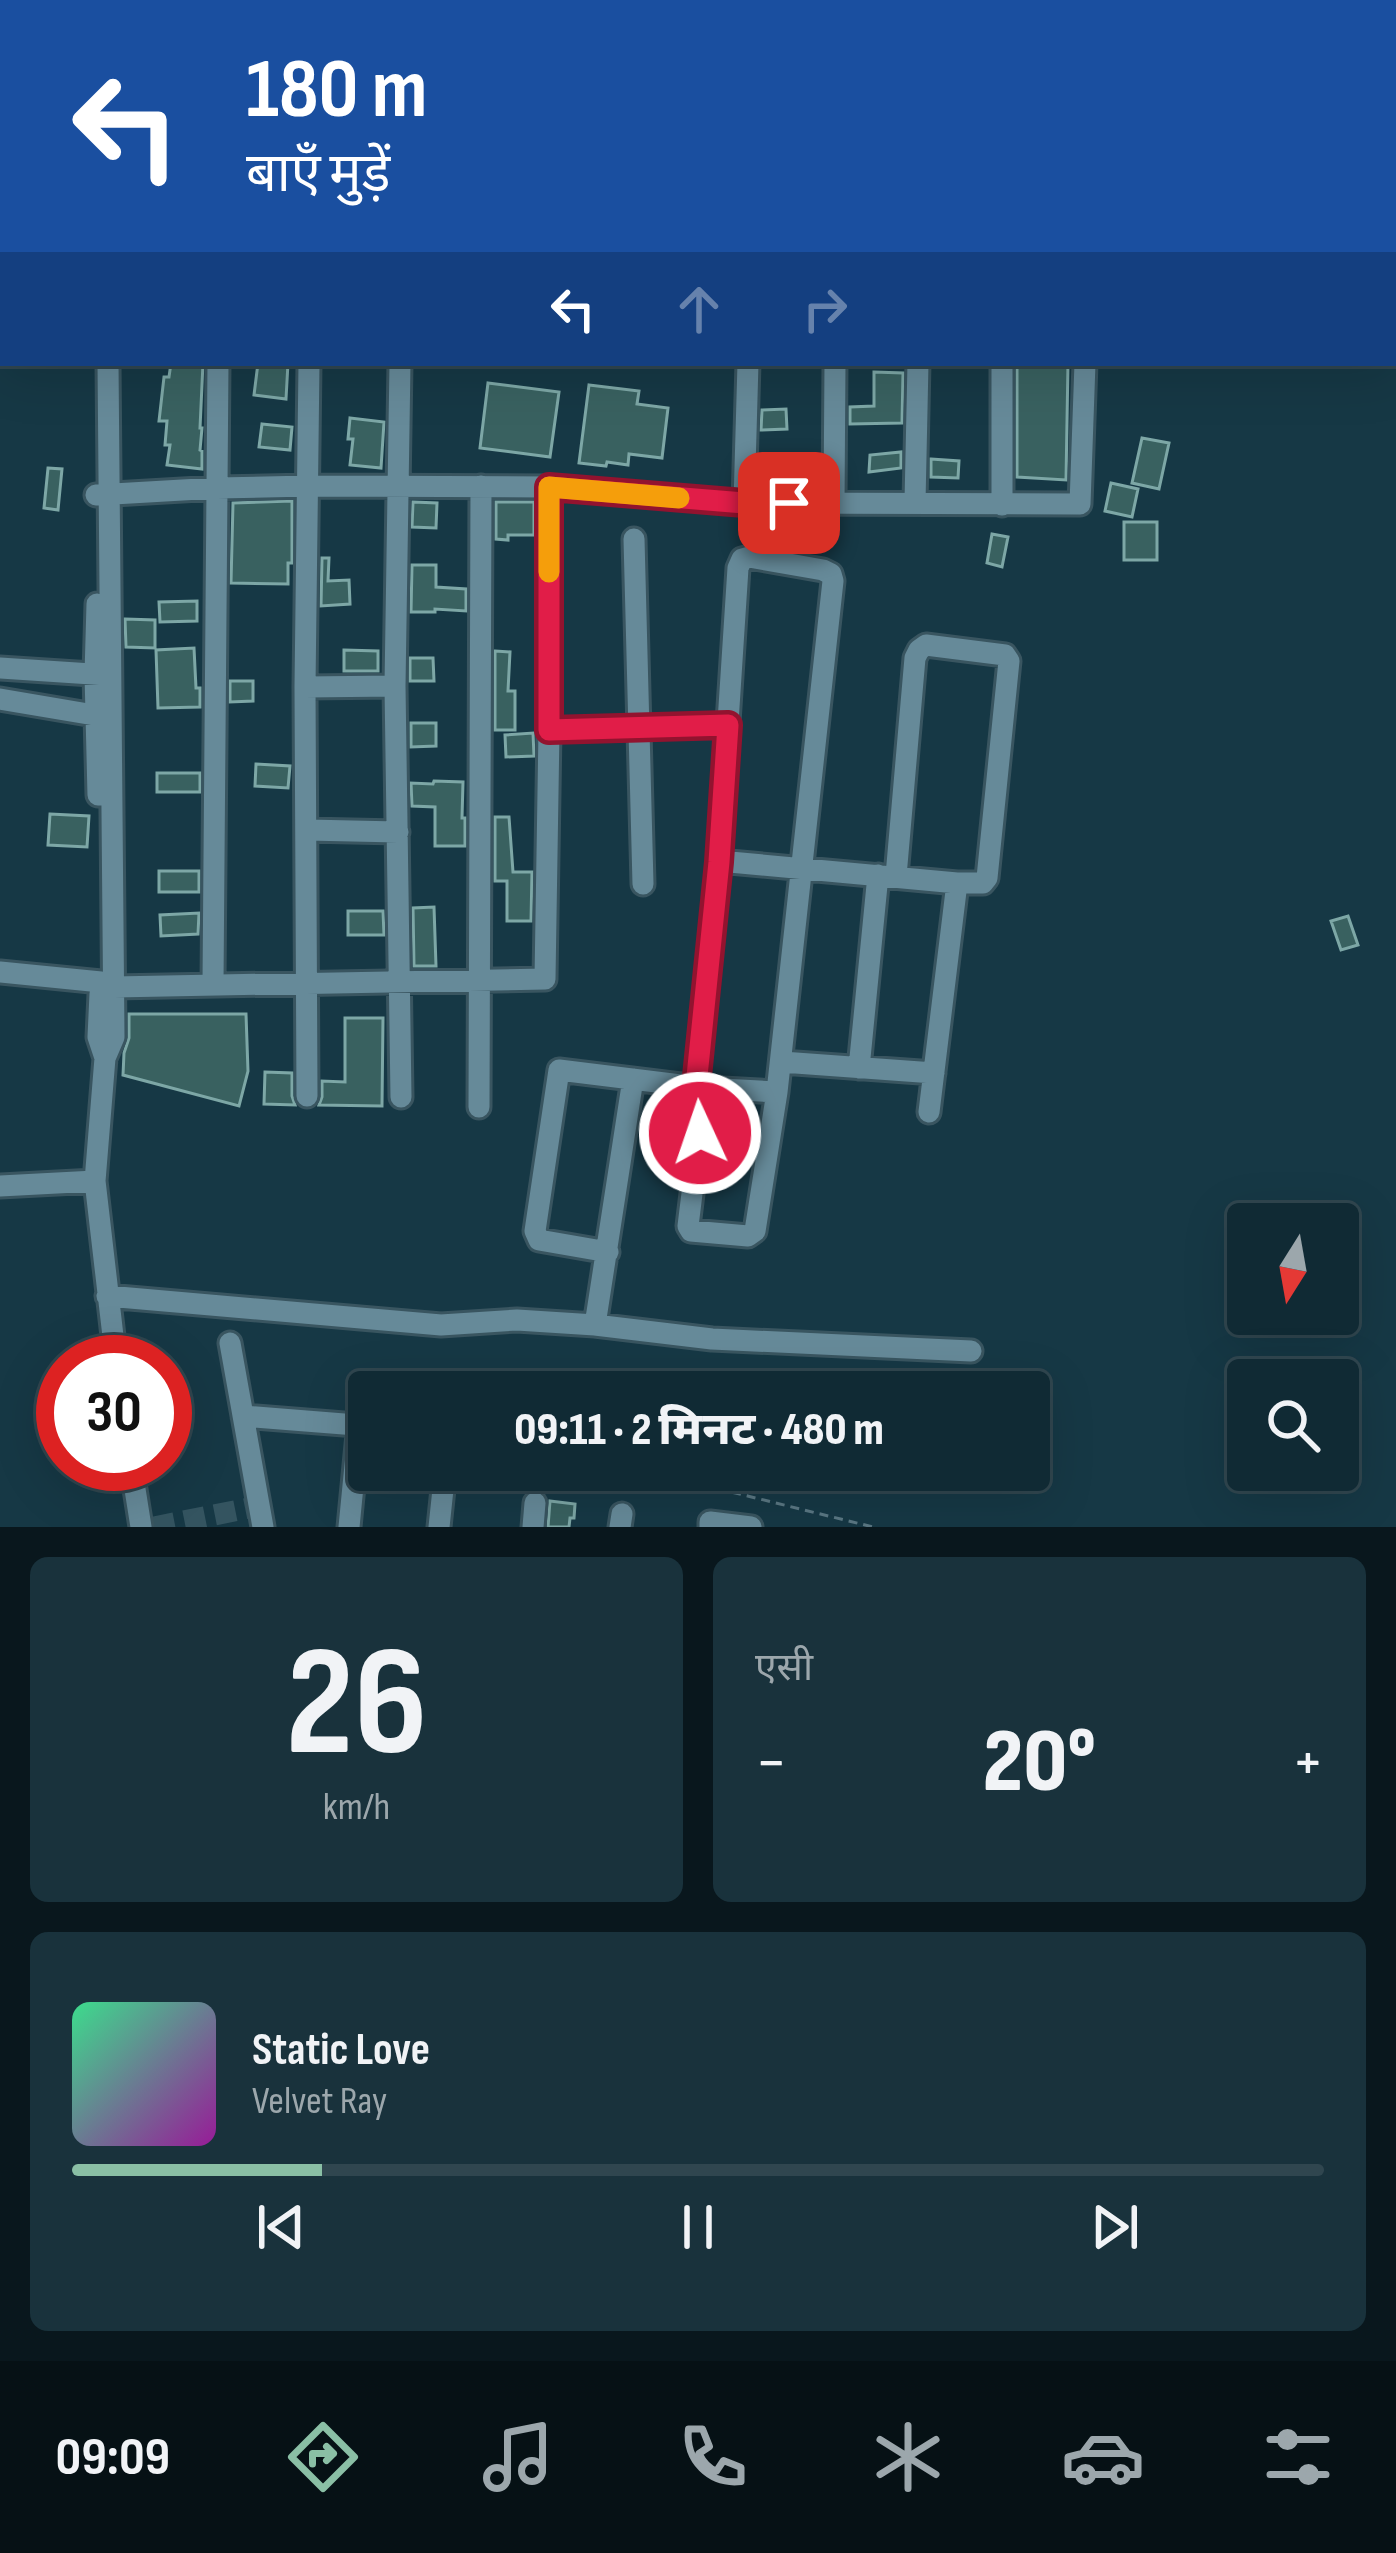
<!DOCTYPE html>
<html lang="hi">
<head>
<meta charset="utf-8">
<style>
	:root { --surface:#102a34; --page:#19323c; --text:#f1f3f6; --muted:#9ca7ac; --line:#30464f; --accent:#8abfa5 }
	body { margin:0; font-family:"Sofia Sans Condensed","Noto Sans Devanagari",sans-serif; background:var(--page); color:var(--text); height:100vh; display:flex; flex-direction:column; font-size:45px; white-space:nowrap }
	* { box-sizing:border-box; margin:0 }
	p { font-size:39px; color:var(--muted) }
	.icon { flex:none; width:66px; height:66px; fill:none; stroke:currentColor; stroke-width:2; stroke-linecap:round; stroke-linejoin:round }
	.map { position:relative; height:1527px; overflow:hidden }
	.side { display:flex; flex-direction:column; gap:30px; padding:30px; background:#09171d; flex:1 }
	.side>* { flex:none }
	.banner { position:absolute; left:0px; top:0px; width:1398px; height:366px; box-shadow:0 12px 48px #0002,0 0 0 3px var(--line); background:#1a4fa0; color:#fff; overflow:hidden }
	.needle { width:78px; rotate:191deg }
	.tools { position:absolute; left:1227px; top:1203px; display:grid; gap:24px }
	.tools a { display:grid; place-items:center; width:132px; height:132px; border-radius:12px; background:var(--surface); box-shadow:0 12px 48px #0002,0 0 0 3px var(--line); font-size:60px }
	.speed { position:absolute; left:36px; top:1335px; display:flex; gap:24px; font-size:60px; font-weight:700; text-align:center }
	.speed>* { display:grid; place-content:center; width:156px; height:156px; border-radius:50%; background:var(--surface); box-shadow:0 12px 48px #0002,0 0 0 3px var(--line); line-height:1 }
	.speed .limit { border:18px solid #d22; background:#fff; color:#111 }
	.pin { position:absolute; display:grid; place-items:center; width:102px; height:102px; color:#fff; margin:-51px; border-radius:24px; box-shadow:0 6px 18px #0006 }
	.me { position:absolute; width:132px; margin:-66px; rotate:357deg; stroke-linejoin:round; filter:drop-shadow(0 0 9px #0008) }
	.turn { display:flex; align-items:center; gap:42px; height:252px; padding:0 48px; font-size:54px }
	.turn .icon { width:156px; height:156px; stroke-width:2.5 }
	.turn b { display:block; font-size:84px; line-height:102px }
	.lanes { display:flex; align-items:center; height:114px; padding:0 48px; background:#0003; justify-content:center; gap:60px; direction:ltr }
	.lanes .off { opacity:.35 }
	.big { font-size:90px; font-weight:800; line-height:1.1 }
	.side .card { flex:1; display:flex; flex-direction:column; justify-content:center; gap:18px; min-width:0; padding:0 42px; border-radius:18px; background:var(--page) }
	.side .dial { align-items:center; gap:0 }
	.dial b { font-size:156px; line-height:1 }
	.song { display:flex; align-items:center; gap:36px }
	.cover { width:144px; height:144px; border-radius:18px; background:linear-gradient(135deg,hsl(150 70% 55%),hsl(300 70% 35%)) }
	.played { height:12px; border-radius:6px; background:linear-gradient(90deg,var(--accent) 20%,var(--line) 20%) }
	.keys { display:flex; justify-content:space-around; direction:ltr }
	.heat { display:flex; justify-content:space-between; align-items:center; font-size:66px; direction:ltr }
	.side .tiles { flex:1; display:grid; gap:30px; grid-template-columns:1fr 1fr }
	.card:last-child { grid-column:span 2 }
	.trip { position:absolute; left:348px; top:1371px; width:702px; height:120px; border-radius:12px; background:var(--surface); box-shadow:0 12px 48px #0002,0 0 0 3px var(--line); font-weight:800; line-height:120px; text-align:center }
	.tab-bar { display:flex; height:192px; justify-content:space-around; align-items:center; background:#061115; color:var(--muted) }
	.tab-bar .icon { width:84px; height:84px }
	.tab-bar .current { color:var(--accent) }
	.tab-bar b { font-size:54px; color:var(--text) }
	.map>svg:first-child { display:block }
</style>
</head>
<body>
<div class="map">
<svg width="1396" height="1527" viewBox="0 0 1396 1527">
	<rect width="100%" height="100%" fill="#163845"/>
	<path fill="#396160" stroke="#7da7a6" stroke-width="3" d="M171,363H203L200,428H202L200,450L202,451V469L167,465L170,445H165L167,421H159L164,377H169Z
		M258,363H288L286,399L254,395Z
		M1017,363H1068L1066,480L1017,477Z
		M874,372L903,373L902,423L850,424V407L874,406Z
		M488,383L559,392L550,457L480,448Z
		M589,385L639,391L637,404L668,408L662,458L629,454L628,465L607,462L606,466L579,463Z
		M786,409L787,429L761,430L762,410Z
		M350,418L384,422L381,468L350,465L353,439H348Z
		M262,424L292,427L290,450L259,447Z
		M1142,438L1169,443L1159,489L1132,483Z
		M901,452V468L869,472L870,455Z
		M931,459L959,461L958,478L931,477Z
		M48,468L62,469L58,510L44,508Z
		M1111,483L1138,489L1132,517L1105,511Z
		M292,501V563H288V584L231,583L233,503Z
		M413,502L437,503L436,528L412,527Z
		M496,502H534V535H508V540L496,539Z
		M1124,522H1157V560H1124Z
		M992,534L1008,537L1002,567L987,563Z
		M322,558H329L328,581L349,580L350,604L321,606Z
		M412,565H436V587L466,589V611L435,609V612H411Z
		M197,601V621L160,622L159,602Z
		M125,619L155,620V648L126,647Z
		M194,648L196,688H200V707L158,708L156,650Z
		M344,650L378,651V671H344Z
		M495,651L510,652L508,691H515V730H495Z
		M410,658H433L434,681H410Z
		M230,681H253V701L230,702Z
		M411,723H436V746L411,747Z
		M533,733L534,756L506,757L505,735Z
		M256,764L290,766L288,788L255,786Z
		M157,773H200V792H157Z
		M434,781L463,782L462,818H465V846H435V807L412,806L411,783L433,784Z
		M50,814L89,816L87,847L48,845Z
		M495,817H509L513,872H532L531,921H507V881H495Z
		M159,871H199V892H159Z
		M434,907L436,966H414L413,908Z
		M348,911H383L384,935H348Z
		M199,913L198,934L161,936L160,915Z
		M1348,916L1358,945L1341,950L1331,921Z
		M129,1014H246L248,1071L239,1106L123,1075L124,1053L129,1038Z
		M345,1018H383L382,1106L319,1105L322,1097V1081L345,1082Z
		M265,1072L292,1073V1096L295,1105L264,1104Z
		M550,1501L575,1504L574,1518H570L569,1527H548Z"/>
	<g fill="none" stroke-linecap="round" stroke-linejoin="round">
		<path stroke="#345460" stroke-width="21" stroke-dasharray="21 10" stroke-linecap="butt" d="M154,1527L259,1506"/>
		<defs>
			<path id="minor" d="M110,0V3
				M534,0L546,3
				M1083,0L1086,3
				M93,3V0
				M221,3V0
				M399,3V1
				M617,3V0
				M704,3L705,0
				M791,3V0
				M927,3V0
				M946,3L955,0
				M0,186H3
				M1395,196H1396
				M0,346H3
				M108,363L114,1037L105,1058L95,1181L116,1362
				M400,363L395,686L401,1097
				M1002,363V505
				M96,495L217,488L309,486L549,487L744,503L1080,504L1085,363
				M834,502L835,363
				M915,502L918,363
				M744,503L748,363
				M634,539L643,884
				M97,604L95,674L98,795
				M0,668L107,675
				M305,687L395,686
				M0,699L106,717
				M549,730L728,725
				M307,830L398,832
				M719,861L957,883H983L987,878L1009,661L1005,655L926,645L919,650L915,658L896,876
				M0,972L101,982
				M213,984L218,363
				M114,987L545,979L549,730V487
				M100,994L98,1037L105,1058
				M782,1062L934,1073
				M859,1068L878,875
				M705,1088L688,1226L691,1231L748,1236L755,1231L777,1092
				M307,1096L305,687L309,363
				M479,1107L481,486
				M929,1112L957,883
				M0,1186L95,1181
				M608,1252L539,1240L535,1231L559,1070L705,1088L777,1092L833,581L831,574L823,570L749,557L742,559L738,568L719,861L696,1086
				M107,1296L441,1325L517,1320L595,1325L712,1339L971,1351
				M595,1325L633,1079
				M230,1343L263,1527
				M243,1416L369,1426
				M131,1464L141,1527
				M349,1527L359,1424
				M439,1527L445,1470
				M533,1527L535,1503
				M620,1527L622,1514
				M710,1527V1522L751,1527"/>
		</defs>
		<use href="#minor" stroke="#395560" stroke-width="27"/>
		<path stroke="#5a7783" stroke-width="3" stroke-dasharray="9 6" stroke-linecap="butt" d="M703,1485L873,1527"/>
		<use href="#minor" stroke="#668a99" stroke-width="21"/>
	</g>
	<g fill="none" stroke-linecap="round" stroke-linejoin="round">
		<defs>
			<path id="route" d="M700,1133L705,1088L696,1086L719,862L728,725L549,730V487L744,503H789"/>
		</defs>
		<use href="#route" stroke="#92132f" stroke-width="30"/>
		<use href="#route" stroke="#e11d48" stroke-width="21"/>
		<path stroke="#f59e0b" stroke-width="21" d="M549,572V487L679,498"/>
	</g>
</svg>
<div class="tools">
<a><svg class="needle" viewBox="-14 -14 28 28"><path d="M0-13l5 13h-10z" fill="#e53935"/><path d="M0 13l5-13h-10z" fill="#9ca7ac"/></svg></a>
<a><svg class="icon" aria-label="search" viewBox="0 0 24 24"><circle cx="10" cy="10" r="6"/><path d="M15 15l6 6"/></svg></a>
</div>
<div class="speed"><div class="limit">30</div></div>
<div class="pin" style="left:789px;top:503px;background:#d93025"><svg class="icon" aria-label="arrive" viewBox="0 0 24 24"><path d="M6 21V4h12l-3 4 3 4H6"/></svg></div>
<svg class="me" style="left:700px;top:1133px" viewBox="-20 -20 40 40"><circle r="17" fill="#e11d48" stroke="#fff" stroke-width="3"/><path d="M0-11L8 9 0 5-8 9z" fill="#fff"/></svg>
<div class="trip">09:11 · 2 मिनट · 480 m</div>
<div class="banner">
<div class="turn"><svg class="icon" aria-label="left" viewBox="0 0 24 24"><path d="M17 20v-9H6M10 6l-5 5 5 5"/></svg><div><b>180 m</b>बाएँ मुड़ें</div></div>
<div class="lanes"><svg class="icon" aria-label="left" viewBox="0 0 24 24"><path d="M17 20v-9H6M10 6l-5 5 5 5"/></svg><svg class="icon off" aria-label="ahead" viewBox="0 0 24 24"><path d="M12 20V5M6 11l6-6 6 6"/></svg><svg class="icon off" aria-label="right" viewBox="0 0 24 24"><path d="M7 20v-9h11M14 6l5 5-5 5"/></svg></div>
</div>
</div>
<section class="side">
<div class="tiles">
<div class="card dial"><b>26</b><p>km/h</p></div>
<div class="card"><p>एसी</p>
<div class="heat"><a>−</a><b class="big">20°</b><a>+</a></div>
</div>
<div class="card">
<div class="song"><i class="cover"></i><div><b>Static Love</b><p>Velvet Ray</p></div></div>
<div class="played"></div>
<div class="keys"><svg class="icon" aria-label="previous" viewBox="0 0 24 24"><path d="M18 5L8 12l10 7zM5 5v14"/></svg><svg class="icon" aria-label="pause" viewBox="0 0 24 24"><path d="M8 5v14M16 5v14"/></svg><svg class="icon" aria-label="next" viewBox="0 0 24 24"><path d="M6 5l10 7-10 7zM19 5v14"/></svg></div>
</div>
</div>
</section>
<nav class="tab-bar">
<b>09:09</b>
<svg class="icon current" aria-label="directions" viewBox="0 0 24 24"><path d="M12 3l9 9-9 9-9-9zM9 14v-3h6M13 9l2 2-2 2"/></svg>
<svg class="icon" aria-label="music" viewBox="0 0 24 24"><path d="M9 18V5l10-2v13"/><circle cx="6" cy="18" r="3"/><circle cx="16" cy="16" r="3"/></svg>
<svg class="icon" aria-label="phone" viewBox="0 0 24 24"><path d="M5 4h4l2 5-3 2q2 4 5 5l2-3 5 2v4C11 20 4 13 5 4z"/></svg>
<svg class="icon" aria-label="climate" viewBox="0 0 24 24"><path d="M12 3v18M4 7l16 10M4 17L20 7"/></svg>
<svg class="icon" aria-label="car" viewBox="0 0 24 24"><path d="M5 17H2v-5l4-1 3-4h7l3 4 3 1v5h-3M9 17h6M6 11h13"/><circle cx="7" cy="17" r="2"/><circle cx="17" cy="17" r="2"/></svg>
<svg class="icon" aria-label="filters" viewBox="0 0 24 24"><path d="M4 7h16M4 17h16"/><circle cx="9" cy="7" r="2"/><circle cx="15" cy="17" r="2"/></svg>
</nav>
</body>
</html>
